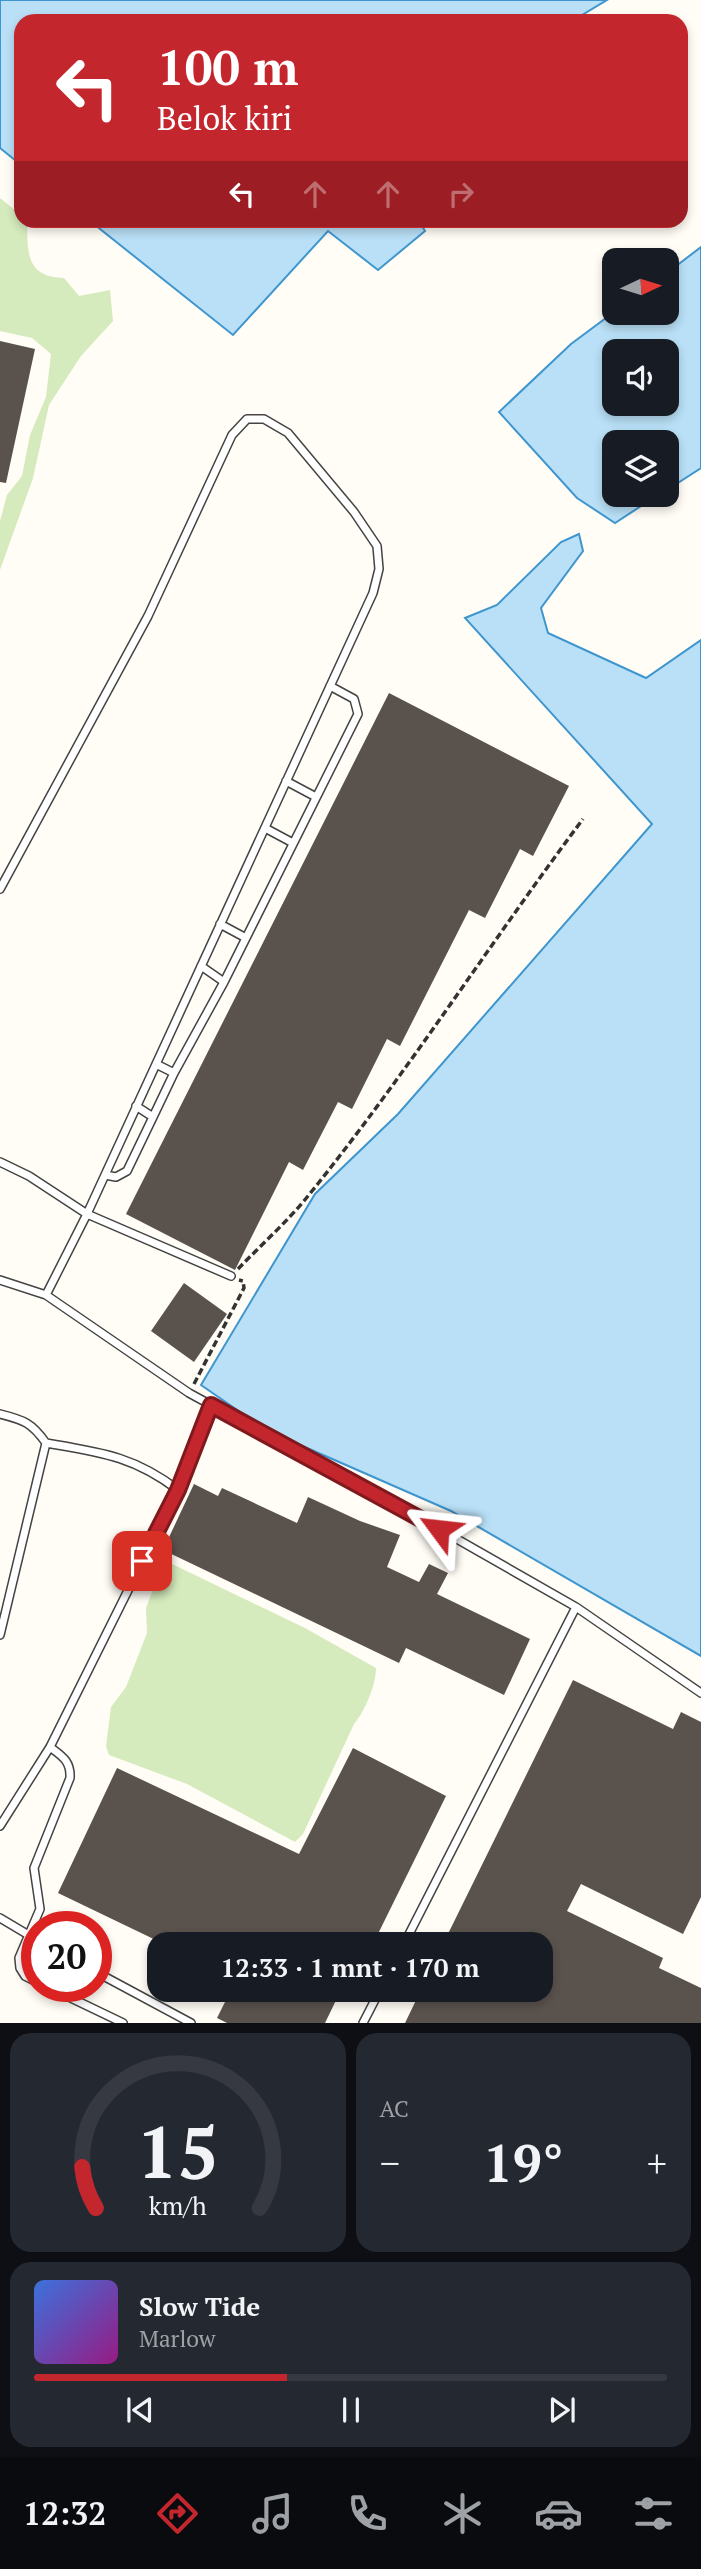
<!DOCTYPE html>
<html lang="id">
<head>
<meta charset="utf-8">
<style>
	:root { --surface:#171b24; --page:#242831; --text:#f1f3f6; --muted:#9ea1a6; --line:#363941; --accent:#c4262e }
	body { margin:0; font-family:"PT Serif",serif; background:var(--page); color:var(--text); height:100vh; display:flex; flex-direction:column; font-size:26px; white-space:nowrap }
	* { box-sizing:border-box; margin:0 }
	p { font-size:23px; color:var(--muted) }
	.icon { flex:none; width:38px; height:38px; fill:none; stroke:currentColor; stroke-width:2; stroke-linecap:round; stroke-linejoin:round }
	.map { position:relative; height:2023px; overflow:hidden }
	.sheet { display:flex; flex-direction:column; gap:10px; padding:10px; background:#0d0f14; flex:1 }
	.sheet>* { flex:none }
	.banner { position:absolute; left:14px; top:14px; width:674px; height:214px; border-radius:21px; box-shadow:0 4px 10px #0003; background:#c4262e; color:#fff; overflow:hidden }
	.needle { width:46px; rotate:86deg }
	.tools { position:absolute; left:602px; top:248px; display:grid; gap:14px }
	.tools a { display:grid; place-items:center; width:77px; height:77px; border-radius:14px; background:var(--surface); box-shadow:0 4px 10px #0003; font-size:35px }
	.speed { position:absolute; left:21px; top:1911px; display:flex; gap:14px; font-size:35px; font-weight:700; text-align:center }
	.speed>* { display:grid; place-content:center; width:91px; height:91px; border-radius:50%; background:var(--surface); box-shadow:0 4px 10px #0003; line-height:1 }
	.speed .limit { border:10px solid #d22; background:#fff; color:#111 }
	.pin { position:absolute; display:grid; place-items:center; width:60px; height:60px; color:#fff; margin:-30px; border-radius:14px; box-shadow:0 4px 10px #0006 }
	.me { position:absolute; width:77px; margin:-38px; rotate:300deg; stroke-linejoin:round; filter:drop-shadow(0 0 5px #0008) }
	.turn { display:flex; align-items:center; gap:24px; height:147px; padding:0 28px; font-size:32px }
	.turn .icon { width:91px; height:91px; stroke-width:2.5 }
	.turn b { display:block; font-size:49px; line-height:60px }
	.lanes { display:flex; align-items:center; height:66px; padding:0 28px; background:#0003; justify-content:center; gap:35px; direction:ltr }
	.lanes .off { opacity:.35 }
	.big { font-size:52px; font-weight:700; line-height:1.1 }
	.sheet .tile { flex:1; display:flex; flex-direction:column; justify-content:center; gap:10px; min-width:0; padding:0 24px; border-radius:21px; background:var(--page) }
	.sheet .dial { align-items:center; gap:0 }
	.dial svg { height:182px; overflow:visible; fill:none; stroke:var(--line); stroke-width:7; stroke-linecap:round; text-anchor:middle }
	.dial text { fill:var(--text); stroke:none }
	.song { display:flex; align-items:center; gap:21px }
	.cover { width:84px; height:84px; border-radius:10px; background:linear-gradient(135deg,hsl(220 70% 55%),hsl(310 70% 35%)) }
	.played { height:7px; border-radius:4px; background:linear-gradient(90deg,var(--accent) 40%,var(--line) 40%) }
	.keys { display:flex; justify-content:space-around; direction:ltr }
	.heat { display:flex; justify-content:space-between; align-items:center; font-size:38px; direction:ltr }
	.sheet .tiles { flex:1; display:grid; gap:10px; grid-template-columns:1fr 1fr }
	.tile:last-child { grid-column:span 2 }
	.trip { position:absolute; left:147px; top:1932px; width:406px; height:70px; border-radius:21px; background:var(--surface); box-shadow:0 4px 10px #0003; font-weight:700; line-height:70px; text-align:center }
	.tab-bar { display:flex; height:112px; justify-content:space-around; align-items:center; background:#090b0e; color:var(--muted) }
	.tab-bar .icon { width:49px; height:49px }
	.tab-bar .on { color:var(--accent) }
	.tab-bar b { font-size:32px; color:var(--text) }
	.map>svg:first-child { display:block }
</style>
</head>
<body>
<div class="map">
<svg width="701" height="2023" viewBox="0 0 701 2023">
	<rect width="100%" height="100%" fill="#fffdf5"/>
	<path fill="#d5ebbd" d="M0,198L21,215V220L27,221C28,252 25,277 64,278L79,296L110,290L113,321L81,356L49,405L33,478L0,570V521L7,495L22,476L30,435L46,397L51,354L32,338L0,331Z
		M170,1563L305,1628L376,1668C376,1685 365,1711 354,1724L303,1834L295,1842L187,1784L109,1755L106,1746L111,1707L126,1687L147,1633L146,1608L155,1584L162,1570Z"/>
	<path fill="#b9e0f7" stroke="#3f96cf" stroke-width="2" fill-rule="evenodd" d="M0,0H607L572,21H21V165L0,148Z
		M419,221L425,231L378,270L328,231L233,335L90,221Z
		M701,247V468L667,490V443H614V495H658L615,523L577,498L499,412L571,344L614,312L667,313V273ZM614,352H667V404H614Z
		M579,534L583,551L541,608L548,633L646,678L701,640V1656L451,1511L266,1430L201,1385L315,1194L398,1114L652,824L465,618L497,605L561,542Z"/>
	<path fill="#5a524d" d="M0,341L35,349L6,483L0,482Z
		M389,693L569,786L533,856L520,849L485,918L469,910L400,1046L387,1039L352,1109L338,1102L303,1170L289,1162L235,1270L126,1214Z
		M184,1283L227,1314L194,1362L151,1331Z
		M194,1484L218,1496L222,1488L297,1523L308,1497L360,1521L400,1535L387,1567L419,1582L429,1564L448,1573L437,1594L530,1639L504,1695L406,1648L399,1663L163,1550Z
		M573,1680L673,1729L681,1712L701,1722V1897L683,1934L581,1884L567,1911L663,1958L659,1968L701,1988V2023H405L421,1990H541V1944H443Z
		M353,1748L446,1796L373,1944H164L58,1893L117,1768L299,1854Z
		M231,1990H341L325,2023H227L217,2018Z"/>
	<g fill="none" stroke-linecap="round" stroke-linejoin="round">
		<defs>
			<path id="service" d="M286,781L316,797
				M265,828L293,843
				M0,889L148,616L232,435L247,419H264L288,433L354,512L377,546L379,569L373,593L87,1214L46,1295
				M220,924L246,938
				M224,982L358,714L354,699L330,686
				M156,1064L174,1073L224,982L201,966
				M153,1117L174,1073
				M0,1162L29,1176L87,1214L231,1276
				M105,1175L116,1177L127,1171L153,1117L136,1106
				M0,1280L46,1295L189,1393L211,1405L178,1490L50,1747L0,1826
				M211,1405L371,1490L576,1607L404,1944
				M0,1414C24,1420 32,1423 46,1443L0,1635
				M46,1443C99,1452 134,1456 178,1490
				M576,1607L701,1693
				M0,1918L37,1940
				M96,1972L191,2023
				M37,1982L25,1976L20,1968L19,1958L40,1909L34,1868L70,1778C71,1761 62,1756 50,1747
				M46,1986L123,2023
				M363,2023L380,1990"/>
		</defs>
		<use href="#service" stroke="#444" stroke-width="10"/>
		<path stroke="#333" stroke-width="3.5" stroke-dasharray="7 3.5" stroke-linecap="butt" d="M238,1269C261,1245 287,1222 308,1196C406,1075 490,943 583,819
			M194,1384L244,1288L243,1281L239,1280"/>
		<use href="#service" stroke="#fff" stroke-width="7"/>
	</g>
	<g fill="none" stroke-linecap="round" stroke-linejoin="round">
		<defs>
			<path id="route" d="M142,1561L178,1490L211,1405L439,1529"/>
		</defs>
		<use href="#route" stroke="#7f191e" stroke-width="18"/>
		<use href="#route" stroke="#c4262e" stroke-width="12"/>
	</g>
</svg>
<div class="tools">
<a><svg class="needle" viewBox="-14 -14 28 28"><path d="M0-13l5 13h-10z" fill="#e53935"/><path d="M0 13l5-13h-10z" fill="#9ea1a6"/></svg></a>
<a><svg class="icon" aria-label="sound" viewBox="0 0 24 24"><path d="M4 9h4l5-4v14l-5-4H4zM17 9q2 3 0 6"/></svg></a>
<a><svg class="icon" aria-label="layers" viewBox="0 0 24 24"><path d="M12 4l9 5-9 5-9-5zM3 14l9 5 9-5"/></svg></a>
</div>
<div class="speed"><div class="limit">20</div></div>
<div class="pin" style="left:142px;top:1561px;background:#d93025"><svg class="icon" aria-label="arrive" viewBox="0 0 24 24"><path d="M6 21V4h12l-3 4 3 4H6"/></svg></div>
<svg class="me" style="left:439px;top:1529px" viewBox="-20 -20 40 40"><path d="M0-17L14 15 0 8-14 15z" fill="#c4262e" stroke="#fff" stroke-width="4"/></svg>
<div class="trip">12:33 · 1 mnt · 170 m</div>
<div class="banner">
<div class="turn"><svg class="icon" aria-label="left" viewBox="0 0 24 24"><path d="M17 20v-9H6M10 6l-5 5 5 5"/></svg><div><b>100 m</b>Belok kiri</div></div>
<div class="lanes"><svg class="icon" aria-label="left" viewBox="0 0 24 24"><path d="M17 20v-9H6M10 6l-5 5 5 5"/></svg><svg class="icon off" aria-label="ahead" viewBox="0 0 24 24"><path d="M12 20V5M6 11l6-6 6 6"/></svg><svg class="icon off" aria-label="ahead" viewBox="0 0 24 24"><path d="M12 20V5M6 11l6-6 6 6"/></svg><svg class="icon off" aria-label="right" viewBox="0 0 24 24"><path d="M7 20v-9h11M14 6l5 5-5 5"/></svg></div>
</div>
</div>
<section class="sheet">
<div class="tiles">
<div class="tile dial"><svg viewBox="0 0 100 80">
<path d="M14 69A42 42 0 1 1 86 69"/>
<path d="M14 69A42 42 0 0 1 8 51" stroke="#c4262e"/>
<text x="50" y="56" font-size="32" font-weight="700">15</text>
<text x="50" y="72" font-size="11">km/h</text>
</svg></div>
<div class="tile"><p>AC</p>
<div class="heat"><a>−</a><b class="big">19°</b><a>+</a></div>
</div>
<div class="tile">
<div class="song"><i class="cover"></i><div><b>Slow Tide</b><p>Marlow</p></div></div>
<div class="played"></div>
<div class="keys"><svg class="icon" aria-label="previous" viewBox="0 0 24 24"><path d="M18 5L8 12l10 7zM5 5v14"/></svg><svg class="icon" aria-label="pause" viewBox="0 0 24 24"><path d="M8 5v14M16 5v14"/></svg><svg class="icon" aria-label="next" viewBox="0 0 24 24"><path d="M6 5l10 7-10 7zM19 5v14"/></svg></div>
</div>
</div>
</section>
<nav class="tab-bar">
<b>12:32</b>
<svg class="icon on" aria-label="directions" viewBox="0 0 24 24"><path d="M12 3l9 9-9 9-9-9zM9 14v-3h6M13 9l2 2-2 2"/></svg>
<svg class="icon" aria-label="music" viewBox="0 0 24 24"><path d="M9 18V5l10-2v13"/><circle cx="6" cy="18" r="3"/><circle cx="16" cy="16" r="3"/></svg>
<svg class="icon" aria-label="phone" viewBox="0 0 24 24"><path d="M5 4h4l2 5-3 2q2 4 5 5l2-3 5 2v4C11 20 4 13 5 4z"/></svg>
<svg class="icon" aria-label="climate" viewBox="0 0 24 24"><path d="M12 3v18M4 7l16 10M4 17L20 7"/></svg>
<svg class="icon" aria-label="car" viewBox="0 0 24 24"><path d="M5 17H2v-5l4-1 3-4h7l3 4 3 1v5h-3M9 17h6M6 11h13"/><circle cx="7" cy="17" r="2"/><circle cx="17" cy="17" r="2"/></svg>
<svg class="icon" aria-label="filters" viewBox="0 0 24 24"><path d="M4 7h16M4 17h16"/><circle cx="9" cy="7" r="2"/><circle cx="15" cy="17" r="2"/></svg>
</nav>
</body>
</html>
